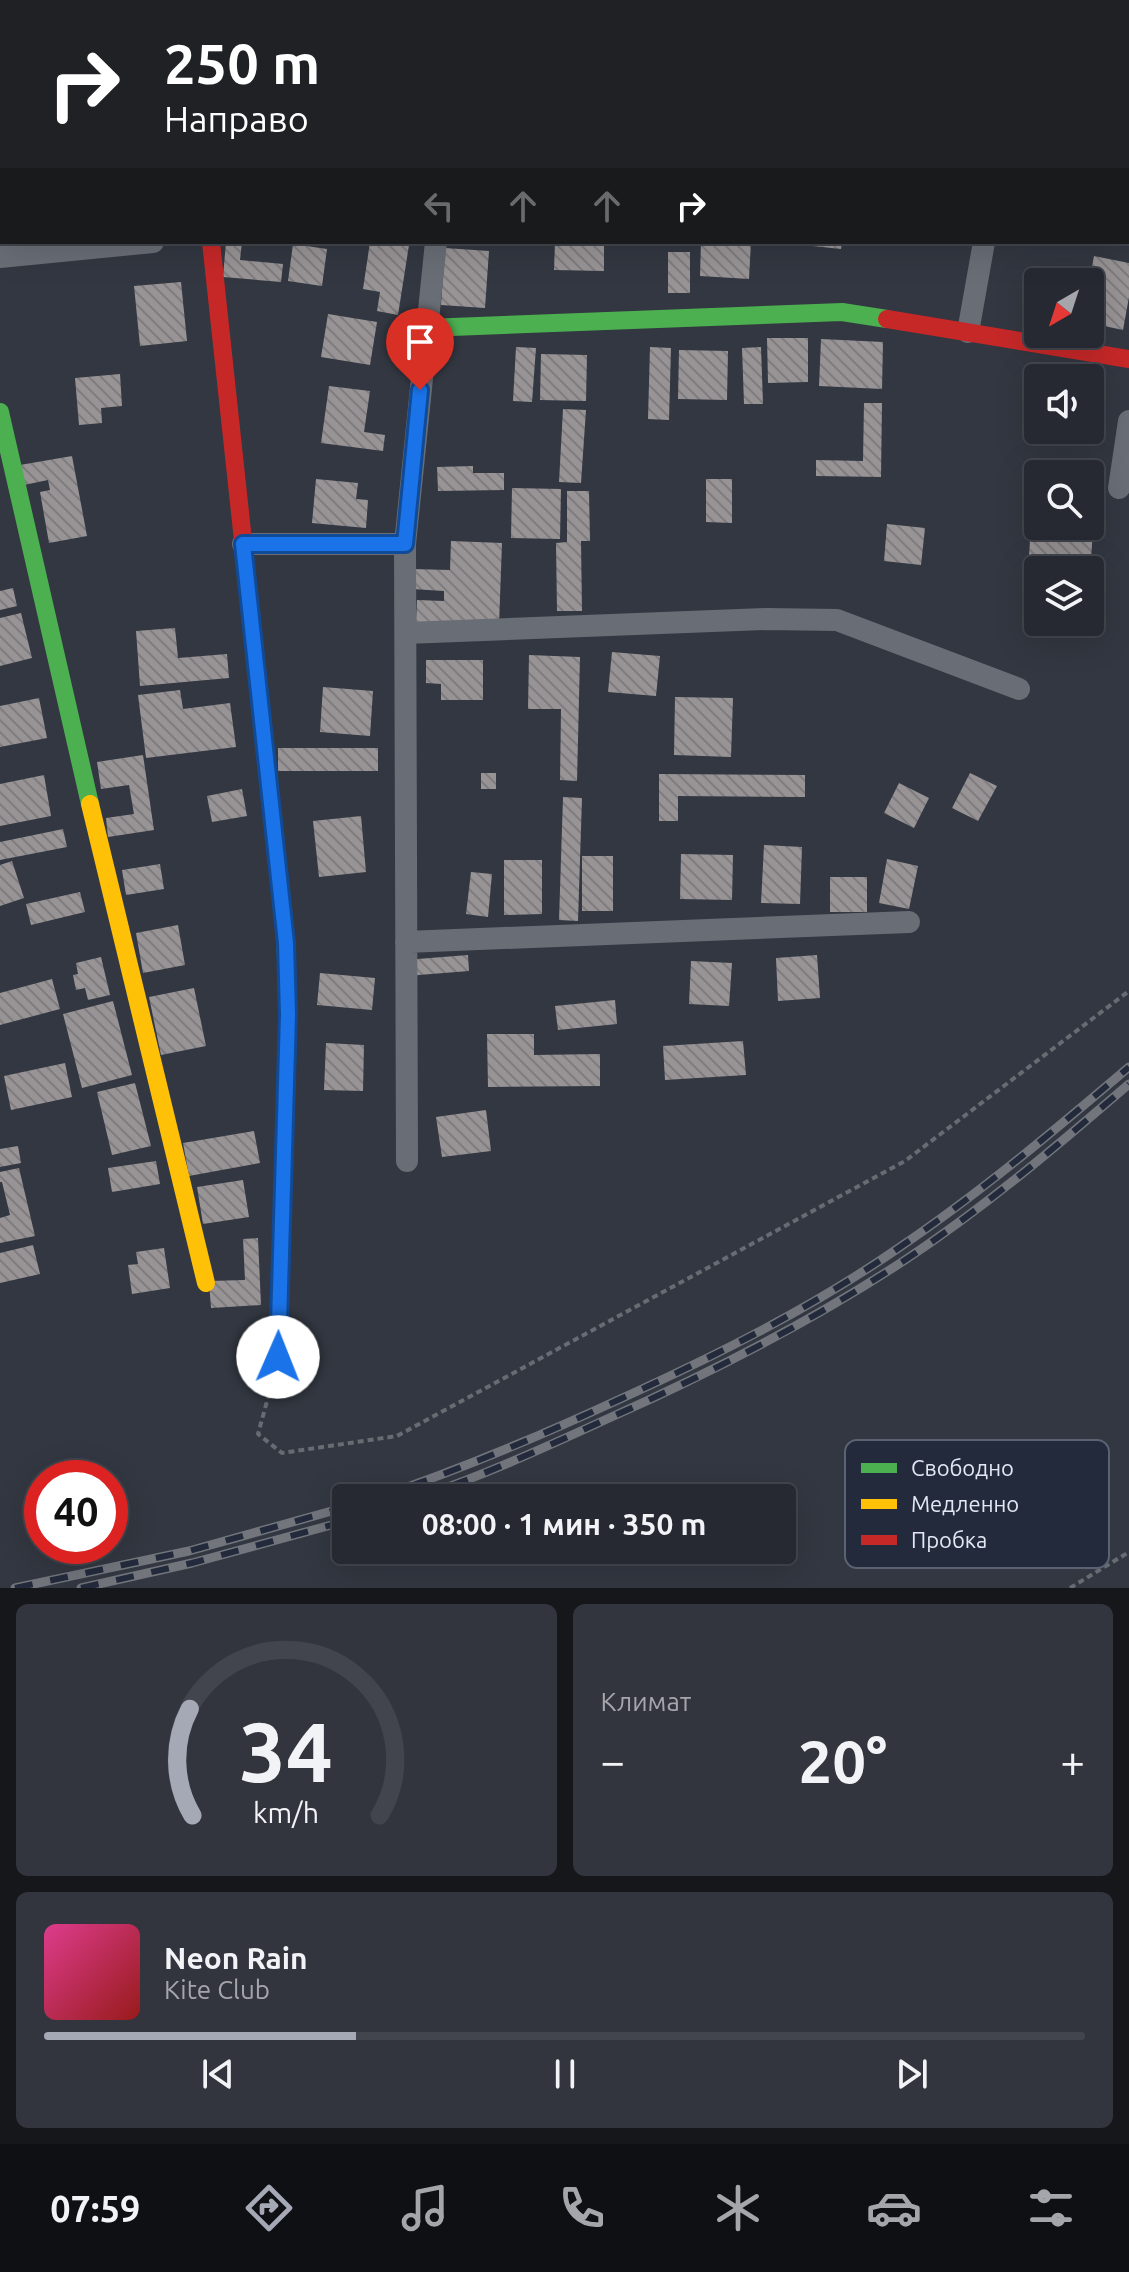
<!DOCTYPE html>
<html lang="ru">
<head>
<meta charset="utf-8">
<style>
	:root { --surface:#262931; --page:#32353d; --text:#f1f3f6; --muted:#a4a6ab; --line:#42454d; --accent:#a4a9b5 }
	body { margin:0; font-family:Ubuntu,sans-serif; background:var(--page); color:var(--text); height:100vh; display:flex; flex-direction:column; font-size:30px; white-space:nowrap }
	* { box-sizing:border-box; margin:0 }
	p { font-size:26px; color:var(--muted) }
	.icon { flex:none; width:44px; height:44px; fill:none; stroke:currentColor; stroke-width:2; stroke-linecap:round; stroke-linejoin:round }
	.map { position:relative; height:1588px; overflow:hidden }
	.side { display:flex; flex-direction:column; gap:16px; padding:16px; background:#15171b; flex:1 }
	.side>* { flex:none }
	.guide { position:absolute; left:0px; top:0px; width:1130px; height:244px; box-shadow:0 8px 32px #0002,0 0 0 2px var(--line); background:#202124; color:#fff; overflow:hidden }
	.needle { width:52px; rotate:219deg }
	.tools { position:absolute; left:1024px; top:268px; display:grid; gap:16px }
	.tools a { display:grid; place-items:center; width:80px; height:80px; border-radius:8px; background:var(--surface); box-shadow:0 8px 32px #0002,0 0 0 2px var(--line); font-size:40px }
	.speed { position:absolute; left:24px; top:1460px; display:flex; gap:16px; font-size:40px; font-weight:700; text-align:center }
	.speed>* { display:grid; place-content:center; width:104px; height:104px; border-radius:50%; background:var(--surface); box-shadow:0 8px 32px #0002,0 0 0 2px var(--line); line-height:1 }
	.speed .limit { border:12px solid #d22; background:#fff; color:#111 }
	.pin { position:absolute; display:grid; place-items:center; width:68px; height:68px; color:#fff; margin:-82px -34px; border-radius:50% 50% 50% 0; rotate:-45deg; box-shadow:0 0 8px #0007 }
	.pin .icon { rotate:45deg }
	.me { position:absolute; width:88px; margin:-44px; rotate:1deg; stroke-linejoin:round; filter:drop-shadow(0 0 6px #0008) }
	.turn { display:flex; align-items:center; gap:28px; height:168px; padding:0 32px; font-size:36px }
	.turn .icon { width:104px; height:104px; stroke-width:2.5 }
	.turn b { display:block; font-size:56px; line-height:68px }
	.lanes { display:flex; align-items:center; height:76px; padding:0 32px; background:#0003; justify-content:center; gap:40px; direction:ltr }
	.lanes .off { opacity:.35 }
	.big { font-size:60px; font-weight:600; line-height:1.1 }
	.side .card { flex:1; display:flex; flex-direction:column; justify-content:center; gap:12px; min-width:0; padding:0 28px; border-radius:12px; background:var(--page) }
	.side .dial { align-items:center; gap:0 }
	.dial svg { height:208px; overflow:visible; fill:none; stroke:var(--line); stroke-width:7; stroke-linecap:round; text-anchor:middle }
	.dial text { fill:var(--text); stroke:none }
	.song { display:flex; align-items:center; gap:24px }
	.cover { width:96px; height:96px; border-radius:12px; background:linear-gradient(135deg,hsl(330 70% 55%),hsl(0 70% 35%)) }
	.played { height:8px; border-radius:4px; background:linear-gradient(90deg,var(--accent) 30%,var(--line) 30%) }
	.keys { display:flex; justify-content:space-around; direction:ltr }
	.heat { display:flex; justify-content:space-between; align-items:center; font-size:44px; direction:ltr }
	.side .tiles { flex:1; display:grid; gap:16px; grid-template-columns:1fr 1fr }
	.card:last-child { grid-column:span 2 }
	.trip { position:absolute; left:332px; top:1484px; width:464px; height:80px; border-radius:8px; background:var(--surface); box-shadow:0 8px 32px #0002,0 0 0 2px var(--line); font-weight:600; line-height:80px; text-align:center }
	.dock { display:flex; height:128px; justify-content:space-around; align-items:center; background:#0f1014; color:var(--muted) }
	.dock .icon { width:56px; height:56px }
	.dock .current { color:var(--accent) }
	.dock b { font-size:36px; color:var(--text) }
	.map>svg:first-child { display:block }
</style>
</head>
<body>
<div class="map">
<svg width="1129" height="1588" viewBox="0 0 1129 1588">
	<defs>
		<pattern id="building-back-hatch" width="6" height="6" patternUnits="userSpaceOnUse" patternTransform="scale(2)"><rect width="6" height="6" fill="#989496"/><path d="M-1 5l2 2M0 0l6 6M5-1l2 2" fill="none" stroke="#7f7c7f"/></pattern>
	</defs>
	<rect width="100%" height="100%" fill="#323741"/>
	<path fill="#2f3950" d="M456,0H715L455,2Z"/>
	<path fill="url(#building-back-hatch)" d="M226,242H242L240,260L283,264L281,282L223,277Z
		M370,242L409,245L398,315L377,311L380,292L363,289Z
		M555,242H604V271L554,270Z
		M701,242H751L749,279L700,276Z
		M794,242H842L841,249L794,244Z
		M293,244L327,249L322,286L288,281Z
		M445,248L489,251L485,308L441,305Z
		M668,252H690V293H668Z
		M1094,256L1129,263V297L1123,330L1090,323L1089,282Z
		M181,282L187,341L140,346L134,286Z
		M328,314L377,322L370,365L321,357Z
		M767,338H808V382L768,383Z
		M821,339L883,342L882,389L819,386Z
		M516,347L536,348L532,402L513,401Z
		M650,347L671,348L669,420L648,419Z
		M761,347L763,404H744L742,348Z
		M679,350L728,351L727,400L678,399Z
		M541,354L587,355L586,401L540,400Z
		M120,374L122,406L101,408L102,423L79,425L75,378Z
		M329,386L370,391L364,432L385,435L383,451L321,443Z
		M864,403H882L881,477L816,476V460L863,461Z
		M563,409L586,410L581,483L559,482Z
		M72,456L87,536L49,543L40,492L50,490L48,480L24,485L20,465Z
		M473,466V473H504V490L438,491L437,467Z
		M316,479L358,483L356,499L368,500L366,528L312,523Z
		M706,479H732V523L706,522Z
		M512,488L561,489L560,539L511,538Z
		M567,491H589L590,541H581L582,611H557L556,543L567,542Z
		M1032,509L1038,510V526H1090V513L1094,514L1091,560L1029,556Z
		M887,524L925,528L921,565L884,561Z
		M451,541L502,543L499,625L416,622L417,600L444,601V591L412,589V569L450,570Z
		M13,588L17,606L0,610V591Z
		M21,613L32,658L0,666V618Z
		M175,628L178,658L227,654L229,678L140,686L136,631Z
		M612,652L660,656L656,696L608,692Z
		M529,655L580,657L577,781L560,780L561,709H528Z
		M426,660H483V700H441V684L426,683Z
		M323,687L373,691L370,736L320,732Z
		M180,690L183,709L230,703L236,747L146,758L138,695Z
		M675,697L733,698L731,757L674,755Z
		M39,698L47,738L0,747V706Z
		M278,748H378V771H278Z
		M143,755L154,830L108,837L106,818L134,814L129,785L101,789L97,762Z
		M481,773H496V789H481Z
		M970,773L997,786L978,821L952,808Z
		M659,774L805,775V797L678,796V821H659Z
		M44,775L51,816L0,826V784Z
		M899,783L929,798L914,828L884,813Z
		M242,789L247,816L212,822L207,796Z
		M563,797L582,798L578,921L559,920Z
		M361,816L366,872L319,877L313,821Z
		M63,829L67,847L0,860V842Z
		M764,845L802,847L800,904L761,903Z
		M681,854L733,855L732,900L680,899Z
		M582,856H613V911H582Z
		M887,859L918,866L909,909L879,903Z
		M504,860H542V914L504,915Z
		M12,861L24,898L0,906V865Z
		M160,864L164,889L126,895L122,870Z
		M471,872L492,874L488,917L466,914Z
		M830,877H867V912H830Z
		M80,892L85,912L31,925L26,904Z
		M178,925L185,965L143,973L136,933Z
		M468,955L469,971L406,976L405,960Z
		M817,955L820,998L778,1001L776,958Z
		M101,957L110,995L88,1000L85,988L76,990L73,975L78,974L76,963Z
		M691,961L732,963L729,1006L689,1004Z
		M320,973L375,978L372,1010L317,1005Z
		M52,979L60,1009L0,1025V993Z
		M194,988L206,1046L161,1055L149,997Z
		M615,1000L617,1024L558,1030L555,1006Z
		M113,1001L132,1075L82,1088L63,1014Z
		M487,1034H534V1055L600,1054V1086L488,1087Z
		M743,1041L746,1075L665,1080L663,1046Z
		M326,1043L364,1045L363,1091L324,1090Z
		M65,1063L72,1097L11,1110L4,1076Z
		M135,1083L151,1146L112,1155L97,1092Z
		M486,1110L491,1151L442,1157L436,1117Z
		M254,1131L260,1163L189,1176L183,1143Z
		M18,1146L21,1163L0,1167V1149Z
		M156,1161L160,1184L112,1192L108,1168Z
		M19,1168L35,1236L0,1243V1218L10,1215L2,1182H0V1172Z
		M243,1180L249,1217L203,1224L197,1187Z
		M258,1238L261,1305L211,1308L209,1281L245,1280L243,1239Z
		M33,1245L40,1274L0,1283V1253Z
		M164,1248L170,1288L132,1294L128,1265L138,1264L136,1252Z"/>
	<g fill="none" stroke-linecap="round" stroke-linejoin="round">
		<path stroke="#676b72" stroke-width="4" stroke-dasharray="6 4" stroke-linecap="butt" d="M272,1383L258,1434L282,1453L397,1436L905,1161L1129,991
			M1070,1588L1129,1552"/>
		<path stroke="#696d75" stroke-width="22" d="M267,2V0
			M957,2V0
			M1128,15H1129
			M0,257L153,242
			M968,332L984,242
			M1119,488L1129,421
			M243,544H405
			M406,633L767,619L837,620L1019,689
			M406,942L909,922
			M407,1161L405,544L436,242"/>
		<path stroke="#4caf50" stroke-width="18" d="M426,328L842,312L887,319
			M0,412L90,804
			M278,1357L288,1015L285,932"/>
		<path stroke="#ffc107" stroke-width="18" d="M90,804L206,1283"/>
		<path stroke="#c62828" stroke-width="18" d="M211,242L285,932
			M887,319L1129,359"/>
		<defs>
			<path id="rail" d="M376,1498C459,1470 538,1437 618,1400C715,1356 812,1308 900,1247C981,1192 1055,1130 1129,1067
				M417,1498C482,1476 544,1448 607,1419C710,1373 811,1322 905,1260C985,1207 1057,1146 1129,1084
				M15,1588L189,1551L346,1507
				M81,1588L192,1563L346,1521"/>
		</defs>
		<use href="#rail" stroke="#72757c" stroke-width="9"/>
		<use href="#rail" stroke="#222a3c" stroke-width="6" stroke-dasharray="18" stroke-linecap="butt"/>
	</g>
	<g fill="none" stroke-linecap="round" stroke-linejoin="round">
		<defs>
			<path id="route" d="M278,1357L288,1015L286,943L243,544H405L420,390"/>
		</defs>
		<use href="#route" stroke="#114b97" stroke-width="20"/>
		<use href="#route" stroke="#1a73e8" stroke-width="14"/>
	</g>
	<rect x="845" y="1440" width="264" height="128" rx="12" fill="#222a3c" stroke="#5b6373" stroke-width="2"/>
	<rect x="861" y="1463" width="36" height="10" fill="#4caf50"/>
	<rect x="861" y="1499" width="36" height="10" fill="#ffc107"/>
	<rect x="861" y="1535" width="36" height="10" fill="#c62828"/>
	<g font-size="22" fill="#e1e7f3">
		<text x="911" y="1476">Свободно</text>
		<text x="911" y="1512">Медленно</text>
		<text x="911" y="1548">Пробка</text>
	</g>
</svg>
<div class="tools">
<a><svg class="needle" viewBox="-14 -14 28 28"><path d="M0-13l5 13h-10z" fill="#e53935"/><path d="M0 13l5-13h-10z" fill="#a4a6ab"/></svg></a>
<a><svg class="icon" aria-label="sound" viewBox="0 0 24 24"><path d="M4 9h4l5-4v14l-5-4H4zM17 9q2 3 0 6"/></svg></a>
<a><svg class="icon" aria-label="search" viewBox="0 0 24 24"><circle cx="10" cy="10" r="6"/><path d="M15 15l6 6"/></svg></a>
<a><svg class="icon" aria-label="layers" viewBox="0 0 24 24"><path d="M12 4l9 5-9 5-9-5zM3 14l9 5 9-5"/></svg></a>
</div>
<div class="speed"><div class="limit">40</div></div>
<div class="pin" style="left:420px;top:390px;background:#d93025"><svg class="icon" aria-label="arrive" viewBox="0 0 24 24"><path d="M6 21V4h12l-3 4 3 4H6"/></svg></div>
<svg class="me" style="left:278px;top:1357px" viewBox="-20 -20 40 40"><circle r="19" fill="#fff"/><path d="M0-13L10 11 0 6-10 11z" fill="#1a73e8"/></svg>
<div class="trip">08:00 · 1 мин · 350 m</div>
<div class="guide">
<div class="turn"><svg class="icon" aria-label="right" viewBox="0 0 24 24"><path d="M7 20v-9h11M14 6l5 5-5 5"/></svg><div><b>250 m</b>Направо</div></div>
<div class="lanes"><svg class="icon off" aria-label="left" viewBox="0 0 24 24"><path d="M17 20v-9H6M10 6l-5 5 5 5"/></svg><svg class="icon off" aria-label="ahead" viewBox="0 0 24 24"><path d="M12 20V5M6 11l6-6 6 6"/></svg><svg class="icon off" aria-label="ahead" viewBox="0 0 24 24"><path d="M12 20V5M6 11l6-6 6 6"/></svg><svg class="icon" aria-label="right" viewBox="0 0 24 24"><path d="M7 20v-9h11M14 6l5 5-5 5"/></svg></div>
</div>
</div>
<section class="side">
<div class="tiles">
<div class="card dial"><svg viewBox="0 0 100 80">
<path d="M14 69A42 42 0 1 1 86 69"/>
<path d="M14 69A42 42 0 0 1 13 28" stroke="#a4a9b5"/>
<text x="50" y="56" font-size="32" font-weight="700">34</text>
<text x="50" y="72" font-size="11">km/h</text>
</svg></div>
<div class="card"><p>Климат</p>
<div class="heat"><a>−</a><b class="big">20°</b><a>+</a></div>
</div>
<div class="card">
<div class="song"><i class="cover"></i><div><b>Neon Rain</b><p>Kite Club</p></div></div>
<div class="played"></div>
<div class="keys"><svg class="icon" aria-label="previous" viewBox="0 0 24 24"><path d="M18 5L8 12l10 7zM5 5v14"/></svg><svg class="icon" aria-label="pause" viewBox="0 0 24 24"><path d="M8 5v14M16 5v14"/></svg><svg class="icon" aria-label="next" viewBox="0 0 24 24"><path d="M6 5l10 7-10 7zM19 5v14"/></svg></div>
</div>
</div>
</section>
<nav class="dock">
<b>07:59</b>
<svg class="icon current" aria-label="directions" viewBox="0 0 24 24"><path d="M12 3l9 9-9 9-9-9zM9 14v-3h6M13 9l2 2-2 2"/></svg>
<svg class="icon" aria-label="music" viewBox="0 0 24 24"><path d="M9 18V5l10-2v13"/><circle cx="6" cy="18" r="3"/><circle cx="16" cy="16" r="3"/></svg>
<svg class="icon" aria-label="phone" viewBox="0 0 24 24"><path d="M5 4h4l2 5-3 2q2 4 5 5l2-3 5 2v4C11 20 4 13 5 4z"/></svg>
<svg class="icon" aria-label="climate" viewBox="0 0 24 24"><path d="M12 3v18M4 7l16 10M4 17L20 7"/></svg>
<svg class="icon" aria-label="car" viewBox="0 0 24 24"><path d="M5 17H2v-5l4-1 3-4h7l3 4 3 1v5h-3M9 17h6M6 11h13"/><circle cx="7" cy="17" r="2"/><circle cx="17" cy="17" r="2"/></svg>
<svg class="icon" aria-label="filters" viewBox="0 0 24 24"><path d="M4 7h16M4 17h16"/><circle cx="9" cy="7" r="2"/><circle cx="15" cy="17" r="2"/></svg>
</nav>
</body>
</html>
